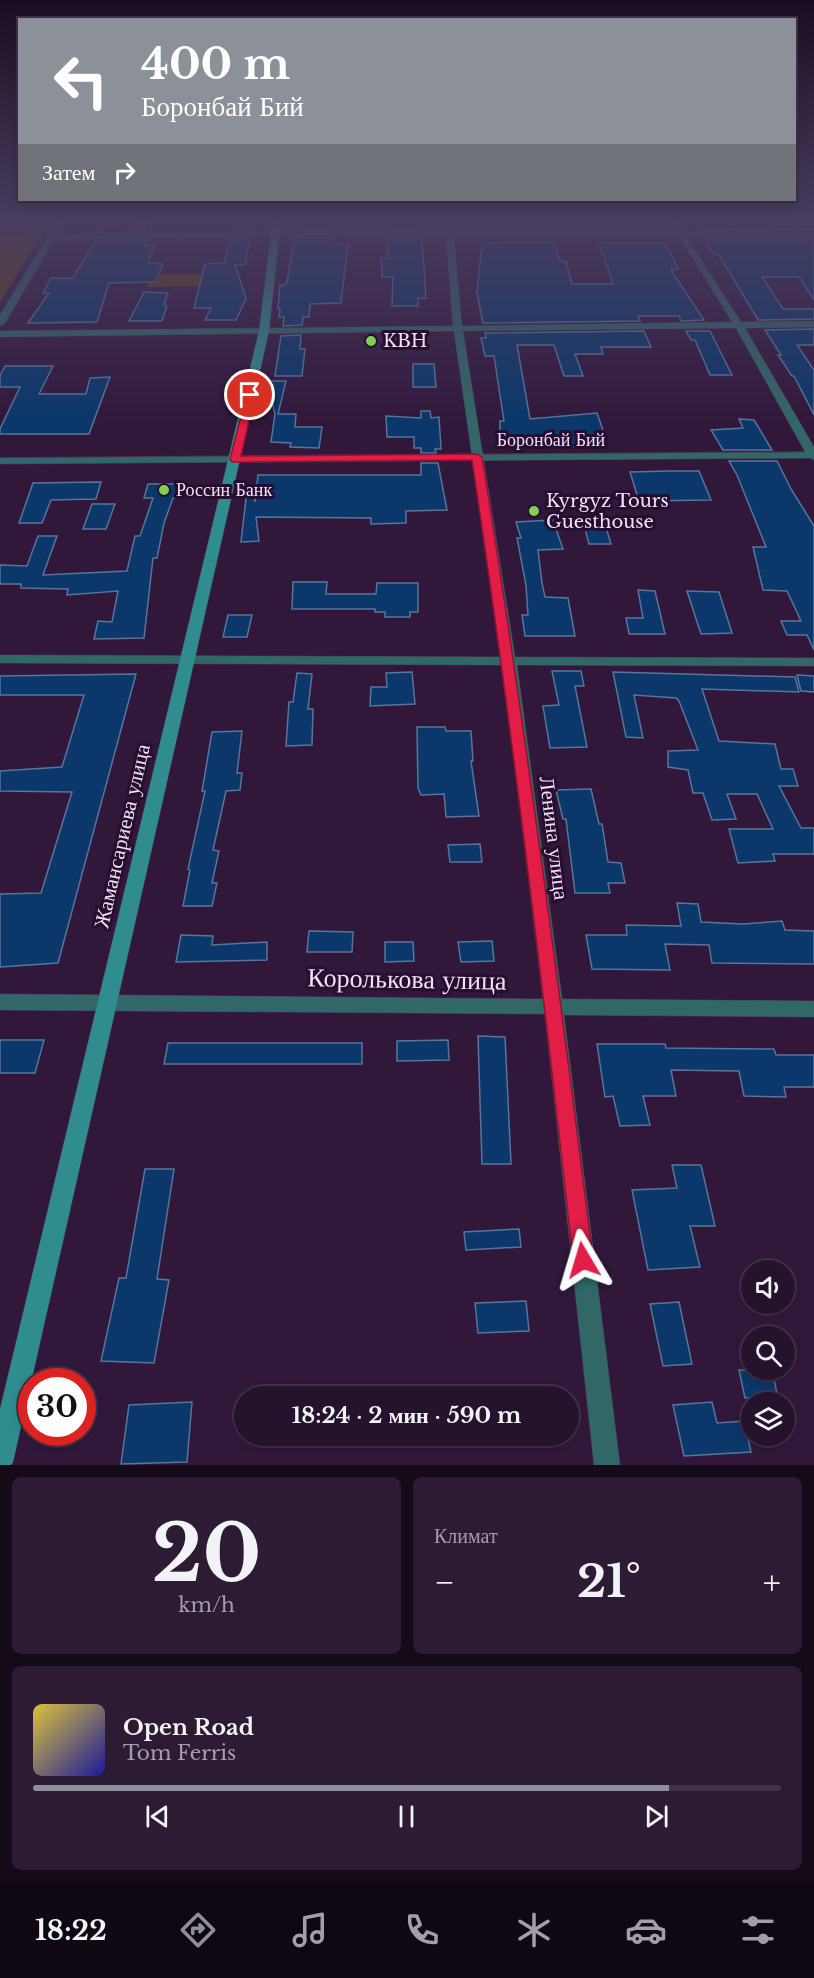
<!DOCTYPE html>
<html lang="ru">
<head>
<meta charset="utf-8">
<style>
	:root { --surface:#25122c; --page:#2d1b34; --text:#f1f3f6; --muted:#a39ea9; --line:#423248; --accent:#8c9099 }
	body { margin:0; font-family:"Libre Baskerville",serif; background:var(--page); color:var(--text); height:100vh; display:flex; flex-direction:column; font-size:22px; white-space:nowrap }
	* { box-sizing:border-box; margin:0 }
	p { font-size:20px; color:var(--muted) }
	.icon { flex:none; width:33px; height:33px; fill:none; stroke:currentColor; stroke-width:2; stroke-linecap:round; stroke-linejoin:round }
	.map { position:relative; height:1465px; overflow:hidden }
	.panel { display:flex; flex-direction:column; gap:12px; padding:12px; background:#140a18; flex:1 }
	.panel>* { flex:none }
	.banner { position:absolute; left:18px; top:18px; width:778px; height:183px; border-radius:0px; box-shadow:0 3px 9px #0003,0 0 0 2px var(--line); background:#8c9099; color:#fff; overflow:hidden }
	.controls { position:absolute; left:741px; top:1260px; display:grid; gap:12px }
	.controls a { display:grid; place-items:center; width:54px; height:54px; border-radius:50%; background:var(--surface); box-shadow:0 3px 9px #0003,0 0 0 2px var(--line); font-size:30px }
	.speed { position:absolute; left:18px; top:1368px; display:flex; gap:12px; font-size:30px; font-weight:700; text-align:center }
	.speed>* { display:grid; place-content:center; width:78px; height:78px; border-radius:50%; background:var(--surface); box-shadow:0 3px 9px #0003,0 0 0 2px var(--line); line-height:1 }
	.speed .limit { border:9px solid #d22; background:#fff; color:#111 }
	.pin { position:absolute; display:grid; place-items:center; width:51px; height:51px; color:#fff; margin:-26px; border:3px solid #fff; border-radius:50%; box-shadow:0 2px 6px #0007 }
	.me { position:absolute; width:66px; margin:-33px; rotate:353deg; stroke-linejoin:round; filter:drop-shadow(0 0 4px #0008) }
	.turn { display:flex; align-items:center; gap:21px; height:126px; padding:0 24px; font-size:27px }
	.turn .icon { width:78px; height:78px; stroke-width:2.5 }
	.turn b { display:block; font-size:42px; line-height:51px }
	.then { display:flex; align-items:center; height:57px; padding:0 24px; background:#0003; gap:12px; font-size:22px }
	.big { font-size:45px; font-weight:700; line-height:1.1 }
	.panel .tile { flex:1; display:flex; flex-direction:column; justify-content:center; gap:9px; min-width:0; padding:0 21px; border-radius:9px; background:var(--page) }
	.panel .dial { align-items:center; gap:0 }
	.dial b { font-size:78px; line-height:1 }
	.song { display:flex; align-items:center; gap:18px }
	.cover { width:72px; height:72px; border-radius:9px; background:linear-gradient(135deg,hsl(50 70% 55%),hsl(240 70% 35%)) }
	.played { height:6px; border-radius:3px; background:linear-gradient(90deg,var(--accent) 85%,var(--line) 85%) }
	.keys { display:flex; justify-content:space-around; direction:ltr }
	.heat { display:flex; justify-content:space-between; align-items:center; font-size:33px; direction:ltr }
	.panel .tiles { flex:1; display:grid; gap:12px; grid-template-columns:1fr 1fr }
	.tile:last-child { grid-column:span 2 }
	.trip { position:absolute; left:234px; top:1386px; width:345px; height:60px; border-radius:30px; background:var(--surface); box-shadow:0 3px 9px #0003,0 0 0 2px var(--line); font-weight:700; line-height:60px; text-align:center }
	.dock { display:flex; height:96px; justify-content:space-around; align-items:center; background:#0f0712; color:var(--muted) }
	.dock .icon { width:42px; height:42px }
	.dock .selected { color:var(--accent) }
	.dock b { font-size:27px; color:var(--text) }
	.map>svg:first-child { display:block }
</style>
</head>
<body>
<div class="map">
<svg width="814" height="1465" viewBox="0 0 814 1465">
	<rect width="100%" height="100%" fill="#31183b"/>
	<path fill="#664409" d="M0,218H52L0,302Z
		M211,274L209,286L147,287L151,275Z"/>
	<path fill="#0b376a" stroke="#57759c" stroke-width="1.5" d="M109,218H138L136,223H153L150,232L100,233Z
		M298,218H314V222H332V229H296Z
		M770,218H814V230L701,229L697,220L772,221Z
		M236,220H254L252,229L233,230Z
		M385,222H423V229H386Z
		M295,237L333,238V244H348L341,303L310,304L309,317H303L302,325L283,326L284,317H279L280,309H278L280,285H285L287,282Z
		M231,238H250L245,265H235L246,299L236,320H205L211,308H194L205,264L224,263Z
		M387,238H422L426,298H418V306H392L393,277H382L381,258H388Z
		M705,238H814V300L799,277H762L783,309H814V319L758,320L719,255H714Z
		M147,240L145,246H155L148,263L163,264L155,282L109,283L97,322L28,323L49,293H43L51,278H73L95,241Z
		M553,242L560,261H566L572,284H613L599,243H665L678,269L671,270L704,320L681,321L679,316H638L640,321L483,323L477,293L482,243Z
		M144,292L168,293L164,305L167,306L162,321H129Z
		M814,329V345H797L814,370V415L794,376H792L778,355H781L765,330Z
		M644,331L651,347H601L603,354H575L583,376H564L554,345H517L530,419L597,413L605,436H578L579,447L500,445V421H504L494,356H485L481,338H486L485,333Z
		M686,331H710L732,375H710L695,340H691Z
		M301,335L300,349H305L302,376H275L281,336Z
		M413,364H434L436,387H413Z
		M5,366H53L39,394H86L90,378L110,377L89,434H0V429L20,387H0V376Z
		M267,381H286L278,414H296L295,427H322L319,448L290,447L291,443L271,442L275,414Z
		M421,411H430L431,418L439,417L441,449H435L436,453H421V448H414V437H387L386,416L421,418Z
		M739,419L754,420L772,450H723L711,430L743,428Z
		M729,461H777L791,489L814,526V650L807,635H787L781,621H801L787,591L763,590L753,547H766L737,475Z
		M421,463H438L447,510L406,511V523L371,524V518L256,517L259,541L241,542L247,490H253L255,502L258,475H421Z
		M670,471H699L711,500L639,501L630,472Z
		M101,482L96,499L51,500L42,523H19L33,483Z
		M148,484H182L178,498H173L164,523L157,558H153L144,638L94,639L98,621L112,622L118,591L67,595L68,589L21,588V584H0V565L27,566L38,536H57L43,575L127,571L135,536H140L153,498H144Z
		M92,504H115L106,529H83Z
		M553,520L563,549L538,550L542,583L545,597L568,598L575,636H525L522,615H528L526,585L517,538H521L516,522Z
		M583,521H604L611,544H589Z
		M293,582H327L326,594H376L377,583H418V612H410V617H385V612H375V609H292Z
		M638,590L655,591L665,634H629L626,618H643Z
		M687,591L719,592L732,633L701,634Z
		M228,615H252L247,637H223Z
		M552,671H581L584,686H575L587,747L550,748L543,706L559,705Z
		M412,672L415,704L370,706L371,687H387L386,673Z
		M613,672L795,677L799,692L702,689L719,741L775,744L781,769H793L798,786H779L801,828H814V854H773L775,861L738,863L729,829H773L757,794H727L736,819L712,820L703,793H693L688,770L668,767V751L698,750L679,701L676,698L634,695L643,738L626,737Z
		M297,673L312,674L308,709H313L312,745L286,746L289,702H293Z
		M136,674L58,963L0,967V894L41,893L72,792L0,791V771L62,767L84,695H0V676Z
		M797,675L814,676V692L801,691Z
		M417,727H445L446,731H471L473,761H471L479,816L446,817L444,794L421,795L418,788Z
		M242,731L237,773H242L240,790L226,791L213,850L219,851L212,883H217L212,906H183L190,870L188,869L205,791H202L212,732Z
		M591,789L599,824H602L608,862L621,863L625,883H608L610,893H575L566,819H563L556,790Z
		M480,844L482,862H450L448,845Z
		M677,903L698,904L701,922L743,924L782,921L785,930L814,931V964L712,963L709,945L665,944L670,970L592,969L586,935H627L626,925L681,926Z
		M309,931L353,932L352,952H307Z
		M181,935L213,936L212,945L267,942V960L176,962Z
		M492,941L494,961L461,962L458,942Z
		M385,942H413L414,961L385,962Z
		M478,1036L505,1037L511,1164H482Z
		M0,1040H44L35,1073H0Z
		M448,1040L449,1060L397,1061V1041Z
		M168,1043H362V1064H164Z
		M597,1044H665L666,1048L774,1049L776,1055H814V1087H784L786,1097L744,1096L739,1071L671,1070L676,1096H643L650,1125L620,1126L613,1096L605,1097Z
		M672,1165H701L715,1226H690L700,1267L648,1270L632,1190L677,1188Z
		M145,1169H174L157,1279L169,1280L154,1363L101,1361L119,1278H126Z
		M519,1229L521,1247L466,1250L464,1232Z
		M526,1301L529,1331L478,1333L475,1303Z
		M679,1302L692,1364L663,1366L650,1304Z
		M739,1370H772L778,1398H745Z
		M192,1402L187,1462L121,1464L129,1405Z
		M712,1402L717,1423L744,1421L751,1452L684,1456L673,1405Z"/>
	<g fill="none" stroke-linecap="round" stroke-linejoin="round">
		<defs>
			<path id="minor" d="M59,218H67L56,236L276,231H446L442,218H450L453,231H676L667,218H675L683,231L814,232V236H686L741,322L814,321V327L745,328L814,447V460L808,457L736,328L463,331L515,657L814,658V666L517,665L562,999L814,1001V1017L564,1015L620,1465H594L545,1014L0,1010V994L543,999L503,665L0,663V655L501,657L454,331L0,337V331L453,326L446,236L276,235L54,240L5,323L0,326V315ZM454,236H679L732,322L462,326Z"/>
			<path id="tertiary" d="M814,452V458L0,464V458Z"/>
			<path id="secondary" d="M273,218H281L269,331L13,1462L11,1465H0V1409L259,331Z"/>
		</defs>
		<use href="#minor" stroke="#4c3455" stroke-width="1"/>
		<use href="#tertiary" stroke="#4c3455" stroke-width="1"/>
		<use href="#secondary" stroke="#4c3455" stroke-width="1"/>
		<path stroke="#846f8d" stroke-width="1.5" stroke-dasharray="2 2" stroke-linecap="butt" d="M0,238H27L24,245H0"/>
		<use href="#minor" fill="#326767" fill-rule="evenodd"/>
		<use href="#tertiary" fill="#326767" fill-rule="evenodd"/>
		<use href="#secondary" fill="#308d8d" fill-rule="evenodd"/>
	</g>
	<linearGradient id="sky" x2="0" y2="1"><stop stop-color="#1b0d20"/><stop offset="0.52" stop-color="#483d60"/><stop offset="1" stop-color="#483d60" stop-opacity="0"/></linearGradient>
	<rect width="814" height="423" fill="url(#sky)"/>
	<path fill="#e11d48" stroke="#92132f" stroke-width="1.5" d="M247,393L255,395L241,456L477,454L482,457C525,724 560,992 593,1260L590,1267L583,1270L576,1267L573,1260C544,993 512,726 472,460L232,462L230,459Z"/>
	<g fill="#81d050" stroke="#270e31" stroke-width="2">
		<circle cx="371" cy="341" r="6"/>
		<circle cx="164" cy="490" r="6"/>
		<circle cx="534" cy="511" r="6"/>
	</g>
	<g text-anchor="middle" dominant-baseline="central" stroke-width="6" stroke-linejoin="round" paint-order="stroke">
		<g font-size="18" fill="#f0e0f8" stroke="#270e31" text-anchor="start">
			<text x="383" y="341">KBH</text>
			<text x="176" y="490">Россин Банк</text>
			<text x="546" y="501">Kyrgyz Tours<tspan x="546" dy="21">Guesthouse</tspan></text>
		</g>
		<g font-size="18" fill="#f0e0f8" stroke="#270e31">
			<text x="551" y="440">Боронбай Бий</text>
		</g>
		<g font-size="21" fill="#f0e0f8" stroke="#270e31">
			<text transform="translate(122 836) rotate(-77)">Жамансариева улица</text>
			<text transform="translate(554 838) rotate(83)">Ленина улица</text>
		</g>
		<g font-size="26" fill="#f0e0f8" stroke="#270e31">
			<text transform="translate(407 979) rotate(1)">Королькова улица</text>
		</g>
	</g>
</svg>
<div class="controls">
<a><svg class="icon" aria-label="sound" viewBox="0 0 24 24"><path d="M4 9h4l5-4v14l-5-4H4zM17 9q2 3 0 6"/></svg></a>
<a><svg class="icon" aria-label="search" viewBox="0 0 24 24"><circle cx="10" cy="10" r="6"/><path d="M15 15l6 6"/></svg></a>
<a><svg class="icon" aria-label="layers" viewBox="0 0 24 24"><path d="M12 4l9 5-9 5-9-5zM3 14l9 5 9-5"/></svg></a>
</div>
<div class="speed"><div class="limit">30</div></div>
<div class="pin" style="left:250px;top:395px;background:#d93025"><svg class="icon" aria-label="arrive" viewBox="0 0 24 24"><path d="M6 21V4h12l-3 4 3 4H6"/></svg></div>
<svg class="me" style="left:583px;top:1260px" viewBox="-20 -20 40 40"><path d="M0-17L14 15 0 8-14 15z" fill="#e11d48" stroke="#fff" stroke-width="4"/></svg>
<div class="trip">18:24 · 2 мин · 590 m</div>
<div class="banner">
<div class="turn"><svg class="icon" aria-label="left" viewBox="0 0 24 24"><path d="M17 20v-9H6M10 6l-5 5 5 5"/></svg><div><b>400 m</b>Боронбай Бий</div></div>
<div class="then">Затем<svg class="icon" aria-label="right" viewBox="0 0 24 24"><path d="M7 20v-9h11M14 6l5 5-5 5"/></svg></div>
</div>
</div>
<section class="panel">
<div class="tiles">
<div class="tile dial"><b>20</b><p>km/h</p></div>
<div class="tile"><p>Климат</p>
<div class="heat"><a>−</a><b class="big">21°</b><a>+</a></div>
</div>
<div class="tile">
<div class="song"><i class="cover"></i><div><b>Open Road</b><p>Tom Ferris</p></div></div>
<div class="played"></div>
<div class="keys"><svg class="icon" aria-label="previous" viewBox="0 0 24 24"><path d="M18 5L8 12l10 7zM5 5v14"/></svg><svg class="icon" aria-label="pause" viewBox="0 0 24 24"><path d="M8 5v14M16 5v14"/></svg><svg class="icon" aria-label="next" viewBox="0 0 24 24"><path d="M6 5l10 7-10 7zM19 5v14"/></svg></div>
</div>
</div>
</section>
<nav class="dock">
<b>18:22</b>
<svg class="icon selected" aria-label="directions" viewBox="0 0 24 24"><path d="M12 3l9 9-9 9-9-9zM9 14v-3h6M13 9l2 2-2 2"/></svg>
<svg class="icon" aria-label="music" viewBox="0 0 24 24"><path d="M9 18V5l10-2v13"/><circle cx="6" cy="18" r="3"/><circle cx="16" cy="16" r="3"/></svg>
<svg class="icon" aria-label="phone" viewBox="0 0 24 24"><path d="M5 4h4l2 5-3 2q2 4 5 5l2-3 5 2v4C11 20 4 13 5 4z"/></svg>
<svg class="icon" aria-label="climate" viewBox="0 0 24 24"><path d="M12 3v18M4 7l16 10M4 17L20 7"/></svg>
<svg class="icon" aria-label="car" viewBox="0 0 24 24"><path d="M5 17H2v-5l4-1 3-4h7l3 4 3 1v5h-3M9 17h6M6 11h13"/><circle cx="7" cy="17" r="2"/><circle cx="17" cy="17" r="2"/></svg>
<svg class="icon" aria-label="filters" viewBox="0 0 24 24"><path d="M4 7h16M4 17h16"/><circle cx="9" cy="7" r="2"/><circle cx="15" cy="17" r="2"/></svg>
</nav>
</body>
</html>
